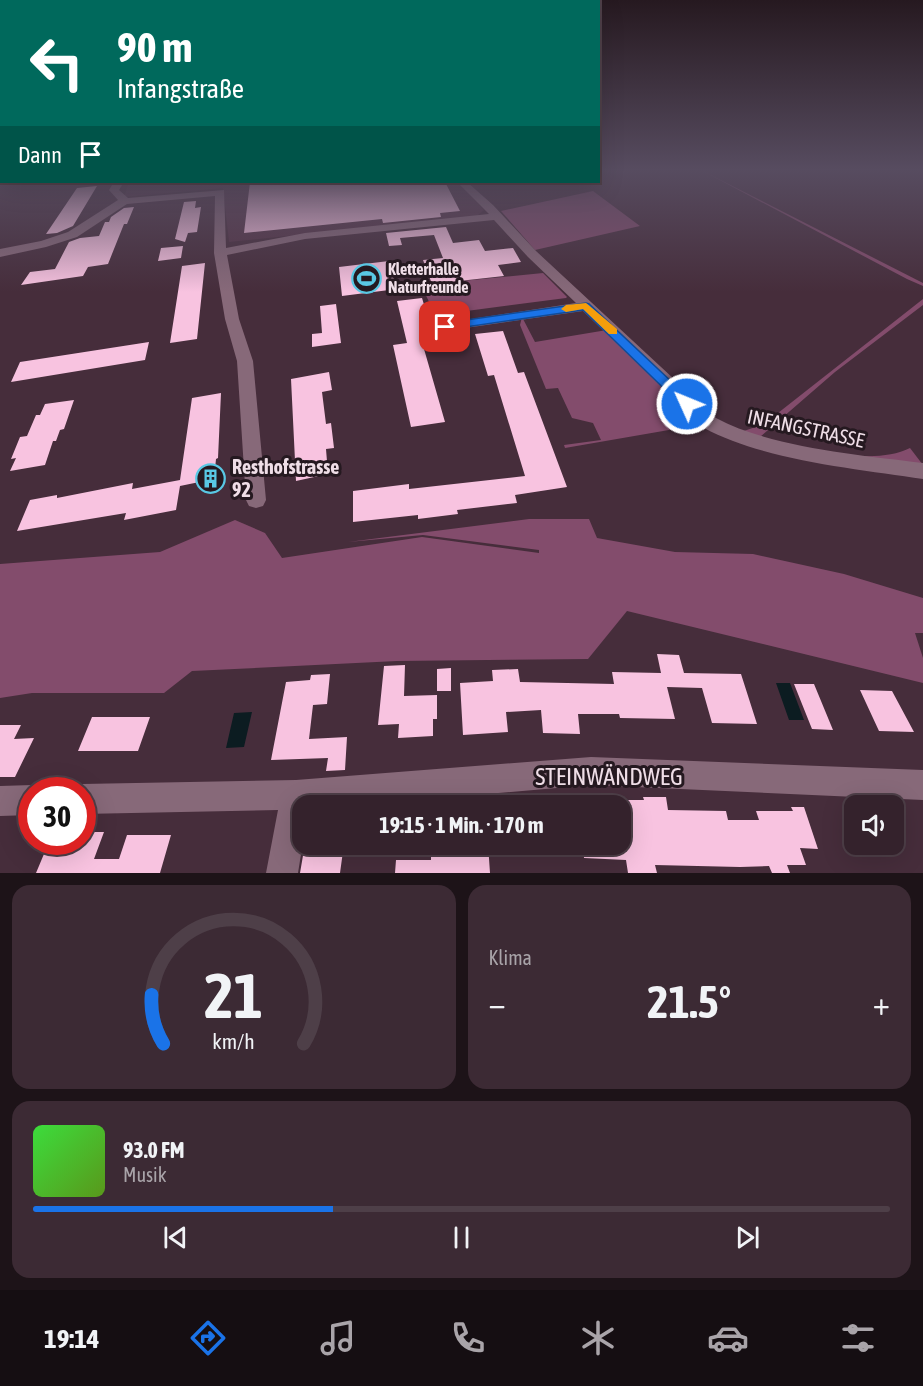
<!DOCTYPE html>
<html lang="de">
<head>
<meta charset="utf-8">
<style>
	:root { --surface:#34222c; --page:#3c2a34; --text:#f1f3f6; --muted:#a9a4a9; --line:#4e3f48; --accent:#1a73e8 }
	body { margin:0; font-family:"Asap Condensed",sans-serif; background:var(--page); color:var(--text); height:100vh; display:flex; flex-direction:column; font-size:22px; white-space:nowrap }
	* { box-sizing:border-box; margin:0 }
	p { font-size:20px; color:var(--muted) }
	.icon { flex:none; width:33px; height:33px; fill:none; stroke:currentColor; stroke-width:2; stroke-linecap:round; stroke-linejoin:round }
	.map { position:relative; height:873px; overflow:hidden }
	.side { display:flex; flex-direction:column; gap:12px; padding:12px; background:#1d1318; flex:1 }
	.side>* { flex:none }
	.top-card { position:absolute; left:0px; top:0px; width:600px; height:183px; box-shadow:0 6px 24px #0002,0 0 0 2px var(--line); background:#00695c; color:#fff; overflow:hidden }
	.tools { position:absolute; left:844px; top:795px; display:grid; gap:12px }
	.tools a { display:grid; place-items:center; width:60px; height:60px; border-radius:12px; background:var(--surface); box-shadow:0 6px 24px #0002,0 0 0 2px var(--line); font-size:30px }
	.speed { position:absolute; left:18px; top:777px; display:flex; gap:12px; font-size:30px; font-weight:700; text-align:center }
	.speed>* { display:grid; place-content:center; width:78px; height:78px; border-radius:50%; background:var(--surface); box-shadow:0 6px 24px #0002,0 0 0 2px var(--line); line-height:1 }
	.speed .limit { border:9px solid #d22; background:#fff; color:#111 }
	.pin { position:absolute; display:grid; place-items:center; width:51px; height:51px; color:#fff; margin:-26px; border-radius:12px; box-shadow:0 3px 9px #0006 }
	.me { position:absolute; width:66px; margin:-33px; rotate:314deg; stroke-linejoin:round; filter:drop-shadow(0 0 4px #0008) }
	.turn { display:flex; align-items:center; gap:21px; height:126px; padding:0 18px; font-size:27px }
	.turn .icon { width:78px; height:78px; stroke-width:2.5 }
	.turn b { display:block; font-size:42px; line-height:51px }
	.then { display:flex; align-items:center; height:57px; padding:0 18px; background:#0003; gap:12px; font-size:22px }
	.big { font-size:45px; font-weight:700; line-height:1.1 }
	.side .widget { flex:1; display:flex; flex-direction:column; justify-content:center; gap:9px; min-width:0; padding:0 21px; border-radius:18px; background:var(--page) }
	.side .dial { align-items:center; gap:0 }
	.dial svg { height:156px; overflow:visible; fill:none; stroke:var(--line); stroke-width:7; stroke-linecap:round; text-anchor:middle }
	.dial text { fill:var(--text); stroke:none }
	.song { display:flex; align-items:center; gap:18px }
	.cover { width:72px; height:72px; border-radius:9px; background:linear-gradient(135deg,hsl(120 70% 55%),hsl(90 70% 35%)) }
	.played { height:6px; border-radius:3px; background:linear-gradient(90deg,var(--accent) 35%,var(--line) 35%) }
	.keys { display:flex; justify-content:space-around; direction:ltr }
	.heat { display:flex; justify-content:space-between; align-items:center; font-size:33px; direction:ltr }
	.side .tiles { flex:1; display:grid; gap:12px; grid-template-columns:1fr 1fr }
	.widget:last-child { grid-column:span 2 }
	.trip { position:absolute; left:292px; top:795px; width:339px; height:60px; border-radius:18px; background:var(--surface); box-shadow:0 6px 24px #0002,0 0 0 2px var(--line); font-weight:700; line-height:60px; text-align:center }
	.tabs { display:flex; height:96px; justify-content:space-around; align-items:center; background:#150e12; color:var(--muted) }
	.tabs .icon { width:42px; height:42px }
	.tabs .on { color:var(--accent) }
	.tabs b { font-size:27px; color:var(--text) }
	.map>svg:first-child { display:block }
</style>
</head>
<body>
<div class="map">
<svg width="923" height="873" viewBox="0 0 923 873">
	<rect width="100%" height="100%" fill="#462d3b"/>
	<path fill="#543446" d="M129,182H458L484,210L477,216L229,242L223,188L124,197Z"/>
	<path fill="#834c6c" d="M699,169L923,283V286L907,279Z
		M593,191L640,226L535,250L501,211Z
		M543,273L567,297L566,298L459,312L451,304L431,306L421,285Z
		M923,299V305L835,372L760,437C802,446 870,468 910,448L923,465L837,456L741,432L764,424Z
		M522,317L535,342L607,330L704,427L692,426L565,448L564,445L601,440L593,423L572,418L558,388L546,389L520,325Z
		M529,519H589L597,538L675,552L753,554L844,574L923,598V633H915L923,658V683L627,611L588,659L397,661L192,671L164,693H32L0,698V564L160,552L235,520L265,533L282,558L422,537L539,553V550L423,535L348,542Z"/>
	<path fill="#0c1c21" d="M776,683H790L804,720H789Z
		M252,712L244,747L226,748L234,713Z"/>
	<path fill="#f8c3e0" d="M250,182H380L381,184L445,182L460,211L440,213L441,217L383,223L382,219L244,233Z
		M97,186L73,226L57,233L46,234L77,188Z
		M196,201L195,208L201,207L197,232L188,233L185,242L175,239L184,202Z
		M134,207L127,224H124L108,264L88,267L83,276L21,285L30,272L55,269L69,242L80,238L99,236L105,222H109L111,217L124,208Z
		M446,227L453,243L479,240L485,251L513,248L521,262L498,265L504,276L432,284L423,260L443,258L434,235L400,238L402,245L389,246L386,233Z
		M183,246L181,258L158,261L161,248Z
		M389,261L397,289L342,296L339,267Z
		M205,263L197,339L170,343L182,266Z
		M422,298L435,341L422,342L445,422L411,427L393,345L407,343L397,301Z
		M336,304L341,343L312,347V334L322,333L320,306Z
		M503,331L518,373L524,372L567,487L515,495L517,503L457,510L458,514L418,519V515L353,522V491L409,484V489L525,476L494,375L488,376L475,334Z
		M149,342L145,360L11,382L20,362Z
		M329,372L332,390L322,392L326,424L331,423L334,448L326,449L328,474L296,481L291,379Z
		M221,393L218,458L216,459L214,479L180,486L176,510L124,520L126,513L17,531L30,500L57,495V498L133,483L132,489L180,480L192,398Z
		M74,400L64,429L60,430L56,441H53L45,465L10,471L16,458L11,459L20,437L27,436L36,415H40L45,404Z
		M657,654L679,655L684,673L741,674L757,724L712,723L702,688L667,687L675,719L620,718L619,714H578L580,734L543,733L541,710L506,712L508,732L463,735L460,683L493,681L492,670L518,669L520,682L614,684L612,672L661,673Z
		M405,665L404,696L437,695V719H433V736L398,738L399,724L378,725L384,666Z
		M451,668V691H437V669Z
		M330,674L327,704L313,705L309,739L347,737L345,770L326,771L328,758L271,760L286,682L310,680L311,675Z
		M794,684H814L833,730L812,729Z
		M860,690L892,691L914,732L879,731Z
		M92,717H150L138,751H78Z
		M0,725H21L14,739L34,738L15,777H0Z
		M643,797H666L668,810L726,811L728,820H759L756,811H793L791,807H804L818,849L800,848L806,865H787L790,873H772L769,866L740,867L655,865L657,873H628L626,860L584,858L583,844H621V800H644Z
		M82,832H104L94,859H119L127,835H171L160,873H36L49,842H82Z
		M305,844H344L340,873H300Z
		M444,844H488L490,873H395L396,860H431V854L444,853Z"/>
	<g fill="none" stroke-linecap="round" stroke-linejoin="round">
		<path fill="#876979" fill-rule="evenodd" d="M114,182H124L119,190L128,198L224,190L226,248L305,233L489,214L457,182H467L493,205L536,251L716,418C772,448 860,455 923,463V479C856,469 763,460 704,428L583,311L445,331L440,330L438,327L445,323L576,303L528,257L494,220L305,239L227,255L239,319L253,361L266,500L263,506L256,508L249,506L246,500L237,361L225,319L214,253L215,196L127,204L77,237L46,247L0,257V249L41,241L68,232L118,200L109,190Z
			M591,757L923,770V800L591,785L347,806H303V842L298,873H266L278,810L82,814V790H71L82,784L296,780Z
			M32,785L43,790H32V815L0,816V786Z"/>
	</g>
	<linearGradient id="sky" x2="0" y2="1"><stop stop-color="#261920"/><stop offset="0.58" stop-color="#574c60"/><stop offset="1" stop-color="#574c60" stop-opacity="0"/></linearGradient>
	<rect width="923" height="292" fill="url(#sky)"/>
	<path fill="#1a73e8" stroke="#114b97" stroke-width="1.5" d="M586,303L589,304L692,401L694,404L692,407H683L583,310L445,330L439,327L445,323Z"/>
	<path fill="#f59e0b" d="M586,303L617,329V334H609L583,309L566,312L561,309L566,305Z"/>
	<defs>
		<symbol id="stadium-ring" viewBox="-11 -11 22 22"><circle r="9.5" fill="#251920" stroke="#59c8e4" stroke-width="1.5"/><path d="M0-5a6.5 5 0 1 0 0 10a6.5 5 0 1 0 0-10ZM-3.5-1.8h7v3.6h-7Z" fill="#59c8e4"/></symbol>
		<symbol id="building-ring" viewBox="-11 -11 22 22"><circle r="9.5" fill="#251920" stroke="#59c8e4" stroke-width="1.5"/><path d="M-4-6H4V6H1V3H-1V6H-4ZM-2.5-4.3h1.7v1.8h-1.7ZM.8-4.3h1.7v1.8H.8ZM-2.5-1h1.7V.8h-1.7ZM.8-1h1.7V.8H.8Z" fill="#59c8e4"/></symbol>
	</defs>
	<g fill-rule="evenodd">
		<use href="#stadium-ring" x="350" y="262" width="33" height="33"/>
		<use href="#building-ring" x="194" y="462" width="33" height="33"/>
	</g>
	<g text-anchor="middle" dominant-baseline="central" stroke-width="6" stroke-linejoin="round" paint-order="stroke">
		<g font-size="16" font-weight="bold" fill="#efdee7" stroke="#251920" text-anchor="start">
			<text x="388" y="269">Kletterhalle<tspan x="388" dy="18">Naturfreunde</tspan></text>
		</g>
		<g font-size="20" fill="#efdee7" stroke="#251920">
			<text transform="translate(806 428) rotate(12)">INFANGSTRASSE</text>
		</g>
		<g font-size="20" font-weight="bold" fill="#efdee7" stroke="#251920" text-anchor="start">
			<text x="232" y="466">Resthofstrasse<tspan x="232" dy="23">92</tspan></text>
		</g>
		<g font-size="24" fill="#efdee7" stroke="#251920">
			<text x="609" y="776">STEINWÄNDWEG</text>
		</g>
	</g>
</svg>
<div class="tools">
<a><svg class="icon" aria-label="sound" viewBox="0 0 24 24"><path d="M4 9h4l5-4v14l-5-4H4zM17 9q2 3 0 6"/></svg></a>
</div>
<div class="speed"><div class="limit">30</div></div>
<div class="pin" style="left:445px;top:327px;background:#d93025"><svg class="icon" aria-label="arrive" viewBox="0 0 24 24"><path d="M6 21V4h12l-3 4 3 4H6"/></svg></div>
<svg class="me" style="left:687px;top:404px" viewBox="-20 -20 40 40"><circle r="17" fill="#1a73e8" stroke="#fff" stroke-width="3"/><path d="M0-11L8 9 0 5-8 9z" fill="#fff"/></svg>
<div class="trip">19:15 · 1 Min. · 170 m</div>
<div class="top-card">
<div class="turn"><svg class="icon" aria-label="left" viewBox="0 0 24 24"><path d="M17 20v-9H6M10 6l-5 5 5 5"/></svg><div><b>90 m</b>Infangstraße</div></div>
<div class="then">Dann<svg class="icon" aria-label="arrive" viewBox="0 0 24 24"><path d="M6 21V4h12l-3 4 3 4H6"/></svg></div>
</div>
</div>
<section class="side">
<div class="tiles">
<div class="widget dial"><svg viewBox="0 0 100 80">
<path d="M14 69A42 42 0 1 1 86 69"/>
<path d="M14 69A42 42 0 0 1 8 44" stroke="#1a73e8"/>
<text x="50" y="56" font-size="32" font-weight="700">21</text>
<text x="50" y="72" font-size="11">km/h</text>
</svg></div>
<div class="widget"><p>Klima</p>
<div class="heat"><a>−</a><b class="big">21.5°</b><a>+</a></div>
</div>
<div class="widget">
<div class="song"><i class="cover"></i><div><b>93.0 FM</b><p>Musik</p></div></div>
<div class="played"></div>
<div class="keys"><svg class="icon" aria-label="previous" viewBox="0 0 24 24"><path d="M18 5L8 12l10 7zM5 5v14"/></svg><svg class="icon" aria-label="pause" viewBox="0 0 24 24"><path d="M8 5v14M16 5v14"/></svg><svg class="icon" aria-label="next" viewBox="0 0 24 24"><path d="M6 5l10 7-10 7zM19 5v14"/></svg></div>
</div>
</div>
</section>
<nav class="tabs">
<b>19:14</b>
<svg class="icon on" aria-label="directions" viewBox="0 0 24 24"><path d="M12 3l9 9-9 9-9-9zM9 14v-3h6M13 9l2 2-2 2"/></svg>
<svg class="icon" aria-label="music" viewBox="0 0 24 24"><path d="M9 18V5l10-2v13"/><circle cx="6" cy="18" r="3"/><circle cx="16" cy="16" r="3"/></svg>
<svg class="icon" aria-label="phone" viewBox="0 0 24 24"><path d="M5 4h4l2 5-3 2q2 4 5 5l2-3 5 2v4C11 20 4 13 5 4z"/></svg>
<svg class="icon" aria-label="climate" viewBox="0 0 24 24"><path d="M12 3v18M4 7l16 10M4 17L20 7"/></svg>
<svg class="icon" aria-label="car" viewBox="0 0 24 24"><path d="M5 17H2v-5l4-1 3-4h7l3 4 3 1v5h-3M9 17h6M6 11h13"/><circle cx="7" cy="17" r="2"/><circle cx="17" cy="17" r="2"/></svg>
<svg class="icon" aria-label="filters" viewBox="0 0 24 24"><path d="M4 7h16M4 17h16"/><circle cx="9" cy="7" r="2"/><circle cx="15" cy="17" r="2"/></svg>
</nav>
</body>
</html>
